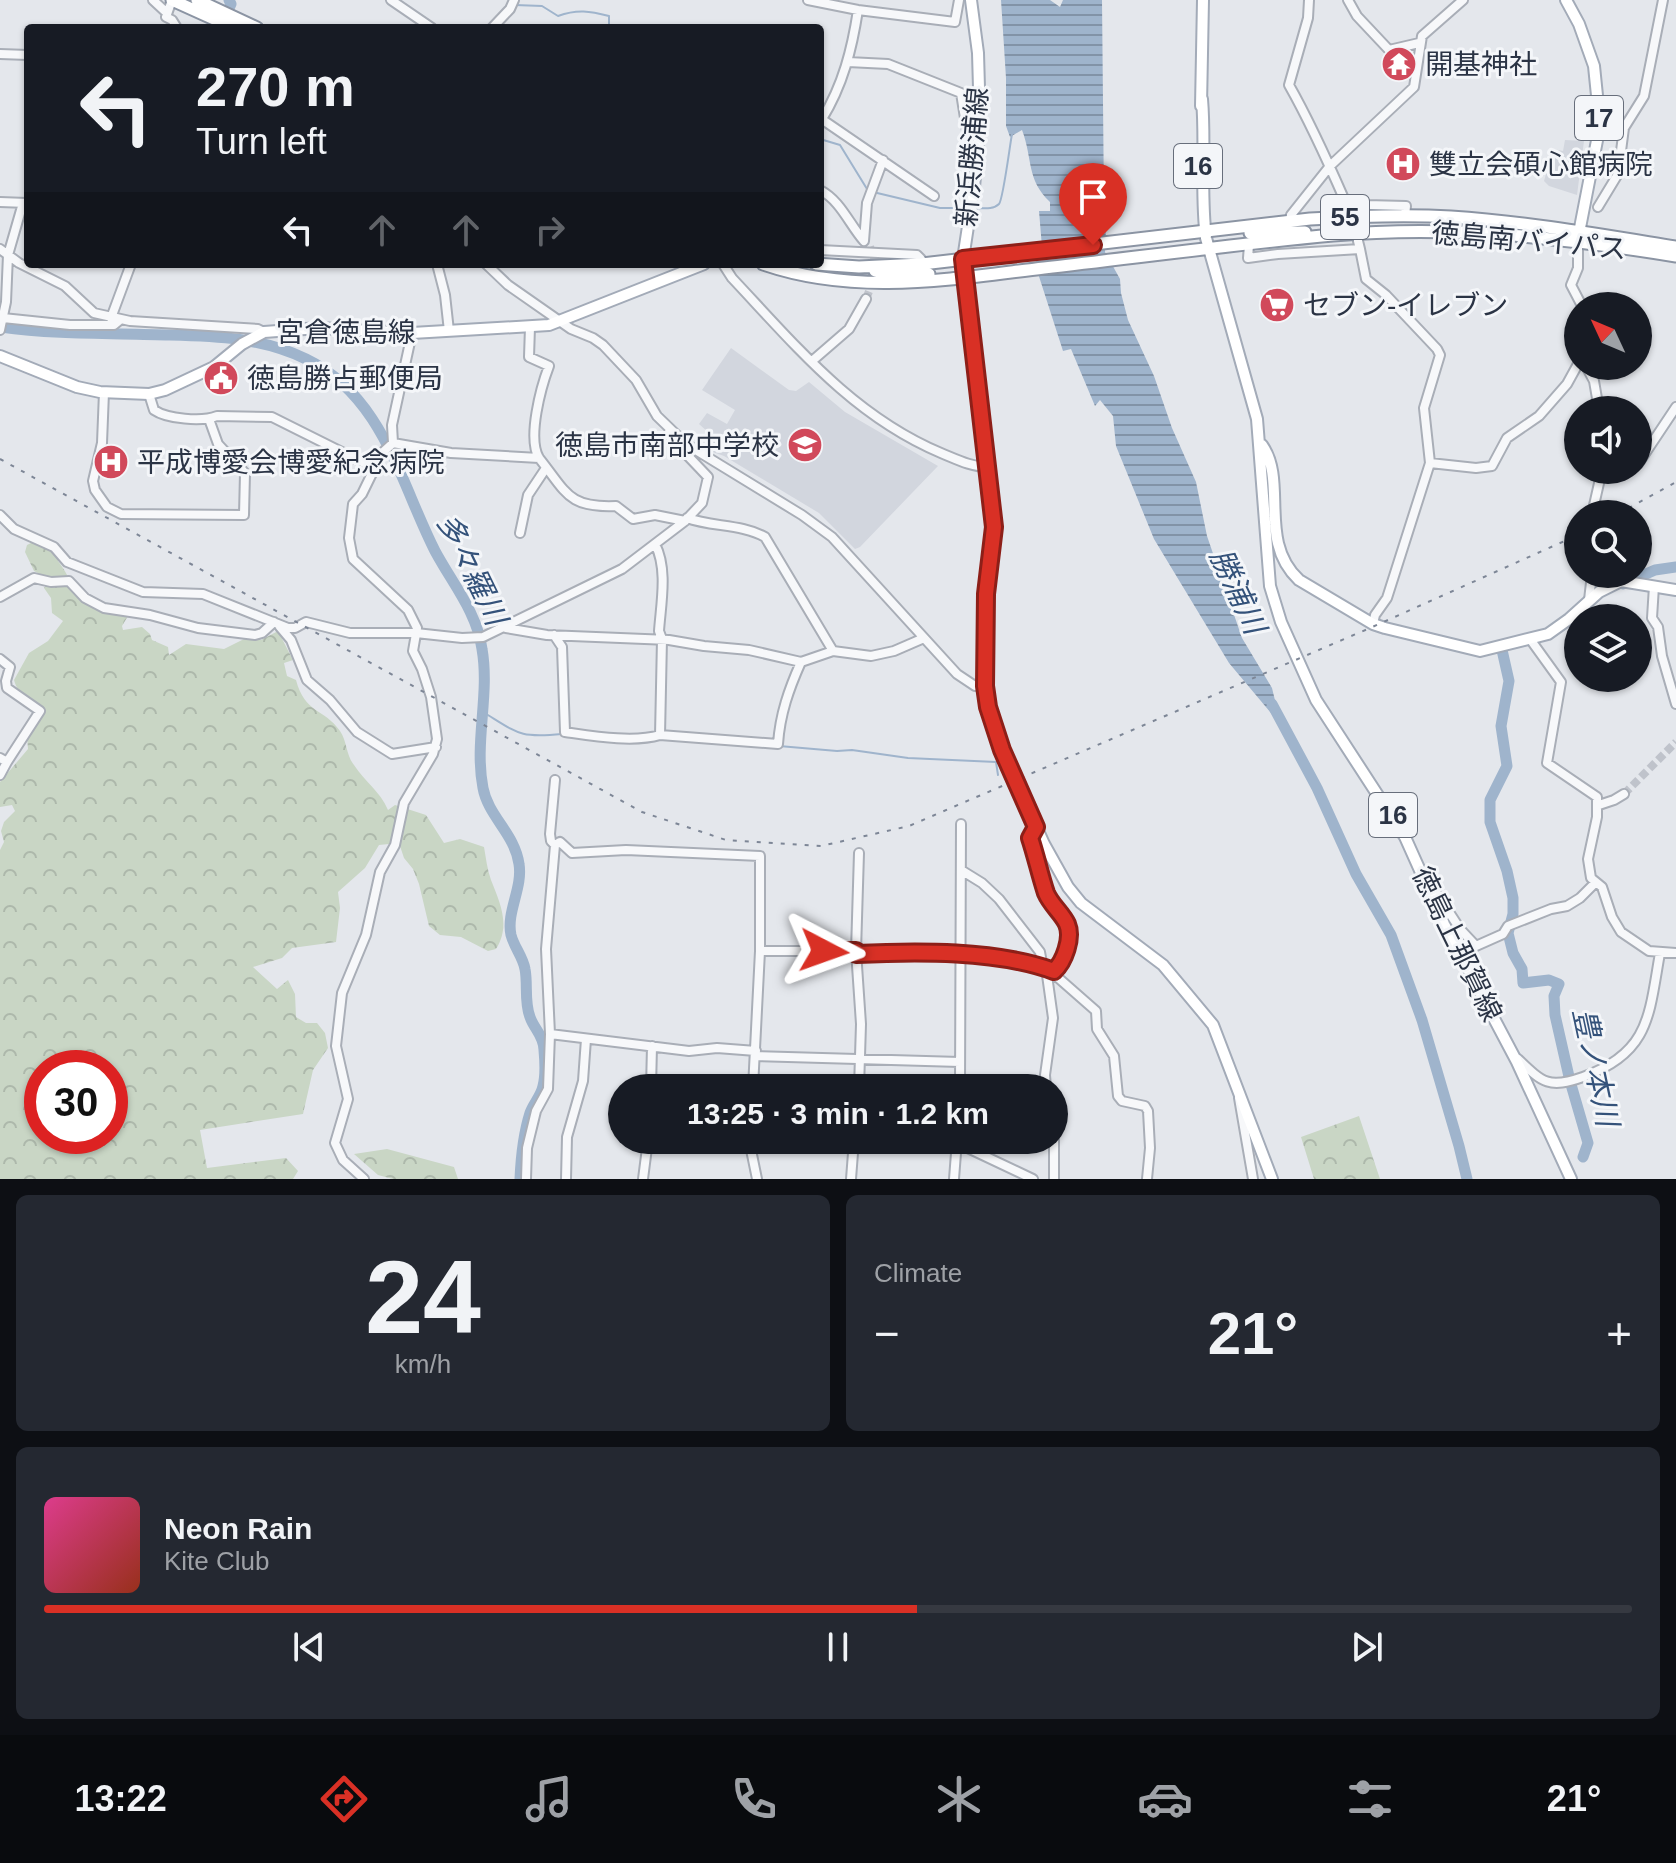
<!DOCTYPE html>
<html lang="en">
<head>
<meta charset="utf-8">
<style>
	:root { --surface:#171b24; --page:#242831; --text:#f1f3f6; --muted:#9ea1a6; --line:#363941; --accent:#d93025 }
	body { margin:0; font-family:Helvetica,"Noto Sans JP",sans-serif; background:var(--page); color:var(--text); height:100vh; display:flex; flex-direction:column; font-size:30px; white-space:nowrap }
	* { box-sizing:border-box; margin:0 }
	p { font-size:26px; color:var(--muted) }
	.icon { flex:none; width:44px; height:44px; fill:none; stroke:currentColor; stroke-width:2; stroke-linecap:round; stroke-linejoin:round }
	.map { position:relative; height:1179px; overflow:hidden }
	.sheet { display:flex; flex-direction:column; gap:16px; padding:16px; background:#0d0f14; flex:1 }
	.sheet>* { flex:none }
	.hud { position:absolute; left:24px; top:24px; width:800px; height:244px; border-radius:8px; box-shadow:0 2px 6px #0004; background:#171b24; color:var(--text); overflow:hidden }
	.needle { width:52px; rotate:314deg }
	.controls { position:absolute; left:1564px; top:292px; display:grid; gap:16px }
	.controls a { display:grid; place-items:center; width:88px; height:88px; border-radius:50%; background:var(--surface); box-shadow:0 2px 6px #0004; font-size:40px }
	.speed { position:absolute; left:24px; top:1050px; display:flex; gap:16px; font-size:40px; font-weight:700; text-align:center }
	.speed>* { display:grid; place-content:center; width:104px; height:104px; border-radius:50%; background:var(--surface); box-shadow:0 2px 6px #0004; line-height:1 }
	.speed .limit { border:12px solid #d22; background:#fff; color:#111 }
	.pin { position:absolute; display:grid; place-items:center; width:68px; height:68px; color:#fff; margin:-82px -34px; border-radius:50% 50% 50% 0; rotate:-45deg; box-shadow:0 0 8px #0007 }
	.pin .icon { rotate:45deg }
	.me { position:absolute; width:88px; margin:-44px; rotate:94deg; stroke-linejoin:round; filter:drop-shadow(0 0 6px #0008) }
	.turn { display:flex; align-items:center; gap:28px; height:168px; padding:0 40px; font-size:36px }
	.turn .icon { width:104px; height:104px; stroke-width:2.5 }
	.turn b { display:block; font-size:56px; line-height:68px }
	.lanes { display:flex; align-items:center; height:76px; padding:0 40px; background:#0003; justify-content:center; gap:40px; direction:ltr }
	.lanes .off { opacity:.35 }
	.big { font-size:60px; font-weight:700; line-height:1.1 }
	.sheet .card { flex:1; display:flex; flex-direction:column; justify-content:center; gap:12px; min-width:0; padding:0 28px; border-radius:12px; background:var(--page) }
	.sheet .dial { align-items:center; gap:0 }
	.dial b { font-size:104px; line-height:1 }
	.song { display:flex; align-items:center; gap:24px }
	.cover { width:96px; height:96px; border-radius:12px; background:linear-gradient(135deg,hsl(330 70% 55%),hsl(10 70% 35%)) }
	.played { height:8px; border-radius:4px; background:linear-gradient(90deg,var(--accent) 55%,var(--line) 55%) }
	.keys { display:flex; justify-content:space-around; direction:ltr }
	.heat { display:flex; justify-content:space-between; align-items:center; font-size:44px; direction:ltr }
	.sheet .tiles { flex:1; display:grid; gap:16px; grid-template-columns:1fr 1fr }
	.card:last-child { grid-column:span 2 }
	.trip { position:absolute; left:608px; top:1074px; width:460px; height:80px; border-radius:40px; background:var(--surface); box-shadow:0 2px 6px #0004; font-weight:700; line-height:80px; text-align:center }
	.tabs { display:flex; height:128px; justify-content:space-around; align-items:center; background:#090b0e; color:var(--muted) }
	.tabs .icon { width:56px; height:56px }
	.tabs .current { color:var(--accent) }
	.tabs b { font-size:36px; color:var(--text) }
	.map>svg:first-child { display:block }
</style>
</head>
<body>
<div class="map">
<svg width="1676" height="1179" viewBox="0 0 1676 1179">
	<defs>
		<pattern id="forest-crowns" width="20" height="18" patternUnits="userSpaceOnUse" patternTransform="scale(2)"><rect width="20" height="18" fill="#c9d6c5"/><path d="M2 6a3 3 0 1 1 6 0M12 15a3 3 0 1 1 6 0" fill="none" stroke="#adb8ab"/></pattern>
		<pattern id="water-rules" width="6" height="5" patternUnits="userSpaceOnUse" patternTransform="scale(2)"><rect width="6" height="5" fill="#9fb4cc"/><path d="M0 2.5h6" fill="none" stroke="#8293a7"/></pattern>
	</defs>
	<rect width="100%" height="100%" fill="#e4e7ec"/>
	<path fill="#d2d6de" d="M1565,140L1584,141L1577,195L1549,186L1544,181L1553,149L1563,151Z
		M731,348L789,390L796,391L809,382L845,412L938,466L860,547L855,549L819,513L724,456L707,450L710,440L707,436L709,433L699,424L707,413L727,424L735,410L702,390Z"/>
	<path fill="url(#forest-crowns)" fill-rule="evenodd" d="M33,542L49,549L59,557L58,561C72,579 77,603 101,608L105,613L128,616L122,626L123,630L142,627L150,634L152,640L168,647L169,655L186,644L224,649L246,638L257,637L261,640L278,631L293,660L284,663L287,676L296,680C305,714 324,708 340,731C347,741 346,755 354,765C365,782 380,791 388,810L395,805L426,815L444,843L460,839L484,847C486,858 487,869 491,880C500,903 511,925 496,949L488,951L461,937L440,935L429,926L419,884L413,869L404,858L399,843L379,845L365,868L338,892L340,908L336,942L292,948L282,958L253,967L277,989L288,980L295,994L296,1017L306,1023H317L325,1033L328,1048L313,1070L303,1114L200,1130L207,1168L286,1158L298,1171L293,1179H0V850L4,842L1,831L4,822L15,811L12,805L0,807V782L28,749L27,737L40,708C30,696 18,696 14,680L29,653L48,641L63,621L52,613L51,598L44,588L48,583V578L34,571L25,552L27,545ZM42,1068H110V1136H42Z
		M1359,1116L1380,1179H1314L1301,1137Z
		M387,1149L454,1167L458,1179H393L378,1175L354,1154Z"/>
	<path fill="url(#water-rules)" d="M1001,0H1050L1060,7L1063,0H1102L1104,204L1090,208L1092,215L1101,218L1106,228L1105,252L1120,279L1121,293L1128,320L1154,376L1172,428L1196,482L1207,536L1242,638L1272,688L1281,725L1229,663L1154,539L1116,446L1113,416L1100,400L1095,406L1071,349L1063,351L1035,264L1042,247L1039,211H1050V202C1026,179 1033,159 1022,130L1010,137L1006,126V78Z"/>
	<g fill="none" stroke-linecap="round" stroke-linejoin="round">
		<path stroke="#9fb4cc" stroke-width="2" d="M515,5L542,6L558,16C577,9 590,11 609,16V28
			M820,139L840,145L867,189
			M873,192L940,208H968
			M975,208C983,208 993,210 999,204C1003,200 1010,144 1012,134
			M483,712C519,734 519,738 562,734
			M779,746L837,751L852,750L908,758L996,762L998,775"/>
		<path stroke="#9fb4cc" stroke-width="11" d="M220,28L231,4L229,0
			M0,327C56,335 114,333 170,335C217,336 263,338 306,359C383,396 400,482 435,551C452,583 477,612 482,649C490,695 474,742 483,788C488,816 515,834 519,864C523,888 506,912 511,935C514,947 523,957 525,969C528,984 524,1002 530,1017C534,1029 544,1036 544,1050C545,1061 546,1075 543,1086C541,1096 533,1104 530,1113C523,1135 521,1156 520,1179
			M1623,584L1655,570L1676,567
			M1502,650L1509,681L1501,726L1507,766L1490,800V822L1507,871L1513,898V914L1508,933L1513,953L1522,969L1523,983L1549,980L1559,984L1554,996L1555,1015L1570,1081L1588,1143L1583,1157
			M1272,704L1317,788L1356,874L1391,935L1422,1020L1459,1146L1467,1179"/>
		<path stroke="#bfc3cb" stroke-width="8" stroke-dasharray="8 4" stroke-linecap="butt" d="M866,299C873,281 880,266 870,247
			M1624,794L1676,742"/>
		<defs>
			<path id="minor" d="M153,0L167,13
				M172,0L166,17L172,20L177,28
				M391,0L432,28
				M808,0L858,10L955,22L959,0
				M1309,0L1308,18L1289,85C1310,122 1328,162 1345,201
				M1348,0L1357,16L1389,50L1419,43
				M492,28L510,9L514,0
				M0,54L28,55
				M848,62L888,64L961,93L972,162L975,167
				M820,118L934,196
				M822,119C843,85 852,49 858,10
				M1600,125L1624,128
				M820,190C841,201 849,224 864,241L867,203L883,160
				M0,202L27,203
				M1598,207L1618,174L1624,128L1644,96L1663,0
				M1348,209L1345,201L1366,205L1406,206L1405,216
				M1291,215L1330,166L1414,87L1422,36L1463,0
				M1578,241V268L1571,285L1582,306
				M1249,245L1248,258L1278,254L1360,249L1358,241
				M0,249L19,263L65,286L94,313L130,321L258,329L264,332
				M1360,249L1366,279L1386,295L1437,349L1440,355L1424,408L1430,463L1387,598L1375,615L1373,624
				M820,250L917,255L921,259L922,264
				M437,264L445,295L449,331
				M486,264L508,285L571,329L593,338L603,345L636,380L657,416L686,444L802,515L832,537L957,674L975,686H985
				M723,264L732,278C796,346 853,416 941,453C956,459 971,467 988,467
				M3,318L70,325H114L120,320
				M111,318L131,264
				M530,327L529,357L549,366C541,387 527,438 539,458C567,493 568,508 616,506L633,519L655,515L685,521
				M0,330L6,302L8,255L23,203
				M1578,333V356
				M812,361L849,329L866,299
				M1586,366L1594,381L1599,410
				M104,392L102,443L93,481L95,490L107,507L121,514L244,515L245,473L218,444L209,419
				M149,394L154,410C167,419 202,422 217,416L272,417L374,468
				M393,443L451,453L539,458
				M1430,463L1476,468L1492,466L1507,438L1539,416L1567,384L1578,364
				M1638,464L1676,407
				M1592,514L1602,470
				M0,515L14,529L54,547L67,562L143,592L203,594L288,628H295L306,622L350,633H416L462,638L483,637L622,569L685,521L702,503L708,477L670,437L669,428
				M687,518C712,527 742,524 765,537L833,651
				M520,533L528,495L546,468
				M655,544C668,569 661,603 659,631L662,639L660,735
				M1654,586L1652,618L1658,627L1662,656L1676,704
				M0,597L34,578L51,582L69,581L85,598L104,608L150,615L198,628L255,635L262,633L274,622
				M1589,600L1592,574
				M280,627L291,640L307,680L330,700L357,732L392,754L436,747
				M506,628L547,635L669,640L704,646L749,650L801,662L833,651L871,656L894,651L924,638
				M554,635L562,647L565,732C593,736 633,743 660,735L778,744C780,714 789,689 801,662
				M1530,639L1561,682L1547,763L1597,797V817L1588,859L1591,878L1602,887L1612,917L1621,932L1649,951L1676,953
				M0,659L10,667L6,681L7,688L40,711L7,762L0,758
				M0,775L7,762
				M1599,805L1614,800L1624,794
				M555,845L560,842L572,853L626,850L760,856V951L753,1088
				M859,853L856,951L861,1024L859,1088
				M961,870L982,883L999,899L1040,952L1043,968
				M1427,884L1432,886L1460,929L1476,946L1503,934L1508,926L1551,909L1567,906L1580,898L1595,883
				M760,951H856
				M856,954C916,951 997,950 1054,971C1064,962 1073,938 1067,924C1062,913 1051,905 1046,893C1040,875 1035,856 1030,838L1036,827
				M1054,971L1055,975L1096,1011L1097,1029L1114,1056L1118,1096L1122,1101L1145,1106L1148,1111L1150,1148L1147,1179
				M550,1034L689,1051L717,1048L756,1051
				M756,1056L960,1062
				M1518,1059C1543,1083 1549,1089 1583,1077C1650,1053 1649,1015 1660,953
				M651,1088L652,1046
				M960,1088L961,824
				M1046,1088L1045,1075L1053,1018L1046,968
				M1239,1098L1253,1179
				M749,1140L757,1179
				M1054,1140V1179
				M957,1143L1033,1179
				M364,1179L343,1160L335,1143L348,1099L336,1046L342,993L366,935L380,872L395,845L404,803L433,754L437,739L431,697L422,669L413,651L417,628L408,610L353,559L349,538L353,504L362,494L382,453L393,443L392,425L412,333
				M526,1179L527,1148L536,1111L548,1089L550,1034L546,949L555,845L551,841L550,834L555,780
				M566,1179L567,1137L583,1081L586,1039
				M643,1179L648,1140
				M851,1179L854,1140
				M954,1179L957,1140"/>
			<path id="major" d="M971,0L978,53L980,123L974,187L963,259L994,527L986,594L985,686L988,707L1002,750L1044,844L1068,887L1081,903L1163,965L1213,1025L1272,1179
				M1566,0L1579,24L1594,66L1600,125L1578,238
				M1202,99C1206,145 1200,192 1206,238L1257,419L1270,586L1281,622L1316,700L1405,837L1444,924L1517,1062L1571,1179
				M1201,106L1203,0
				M0,356L77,387L100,392L149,394L165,390L214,367L242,344L264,332L319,328L412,333L549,325L704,264
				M1262,445C1288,482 1257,541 1299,580L1373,624L1385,628L1480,651L1548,634L1569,619L1599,592L1621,581L1676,590"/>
			<path id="highway" d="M172,0L234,28
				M197,0L257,28
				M1250,233L1305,232
				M763,264C856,296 950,279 1044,268C1140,257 1237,244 1333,235C1453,225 1558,237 1676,256
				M816,264L859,267L922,264L1310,219C1357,216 1404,214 1451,217C1527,222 1601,235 1676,247
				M875,271L887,274H929"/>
		</defs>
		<use href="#minor" stroke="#a9aeb7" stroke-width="12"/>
		<use href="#major" stroke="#a3abb8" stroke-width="14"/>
		<use href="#highway" stroke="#8b94a3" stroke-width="15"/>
		<use href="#minor" stroke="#f7f8fa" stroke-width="8"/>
		<use href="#major" stroke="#fff" stroke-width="10"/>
		<use href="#highway" stroke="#fff" stroke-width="11"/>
		<path stroke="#7d8696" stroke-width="2" stroke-dasharray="4 8" stroke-linecap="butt" d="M0,459L642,812L726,840L774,843L821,846L909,826L1370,628L1578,535
			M1618,514L1676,482"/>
	</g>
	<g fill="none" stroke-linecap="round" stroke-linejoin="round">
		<defs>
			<path id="route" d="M824,951H856V954C916,951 997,950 1054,971C1064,962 1073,938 1067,924C1062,913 1051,905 1046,893C1040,875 1036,856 1030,838L1036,827L1002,750L988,707L985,686L986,594L994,527L963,259L1093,245"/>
		</defs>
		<use href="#route" stroke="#8d1f18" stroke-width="20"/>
		<use href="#route" stroke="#d93025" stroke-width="14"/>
	</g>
	<defs>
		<symbol id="temple-disc" viewBox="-11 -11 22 22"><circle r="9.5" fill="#d1495b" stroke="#f4f6f9"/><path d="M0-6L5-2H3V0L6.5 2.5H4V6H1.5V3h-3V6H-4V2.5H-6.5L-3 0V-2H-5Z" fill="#fff"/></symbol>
		<symbol id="hospital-disc" viewBox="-11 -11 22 22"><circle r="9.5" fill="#d1495b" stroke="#f4f6f9"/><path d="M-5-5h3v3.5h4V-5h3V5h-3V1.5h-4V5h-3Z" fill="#fff"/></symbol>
		<symbol id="supermarket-disc" viewBox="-11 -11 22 22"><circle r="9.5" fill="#d1495b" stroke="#f4f6f9"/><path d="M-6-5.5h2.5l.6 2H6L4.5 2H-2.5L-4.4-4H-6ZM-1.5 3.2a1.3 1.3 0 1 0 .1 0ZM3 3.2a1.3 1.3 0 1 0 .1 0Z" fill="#fff"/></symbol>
		<symbol id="civic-disc" viewBox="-11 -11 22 22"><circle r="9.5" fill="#d1495b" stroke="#f4f6f9"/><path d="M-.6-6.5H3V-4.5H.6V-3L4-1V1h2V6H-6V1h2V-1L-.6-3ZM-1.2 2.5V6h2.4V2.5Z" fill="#fff"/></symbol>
		<symbol id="school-disc" viewBox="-11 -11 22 22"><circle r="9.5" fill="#d1495b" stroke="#f4f6f9"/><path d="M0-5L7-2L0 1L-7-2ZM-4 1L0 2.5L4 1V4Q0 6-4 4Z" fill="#fff"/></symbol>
	</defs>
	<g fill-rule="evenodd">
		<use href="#temple-disc" x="1379" y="44" width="40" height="40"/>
		<use href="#hospital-disc" x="1383" y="144" width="40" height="40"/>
		<use href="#supermarket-disc" x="1257" y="285" width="40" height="40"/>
		<use href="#civic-disc" x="201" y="358" width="40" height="40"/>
		<use href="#school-disc" x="785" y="425" width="40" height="40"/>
		<use href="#hospital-disc" x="91" y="442" width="40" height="40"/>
	</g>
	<g text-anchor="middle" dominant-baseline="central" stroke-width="6" stroke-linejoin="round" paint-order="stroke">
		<g fill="#f4f6f9" stroke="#676e7b" stroke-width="2">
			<rect x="1575" y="96" width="48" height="44" rx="6"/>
			<rect x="1174" y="144" width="48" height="44" rx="6"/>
			<rect x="1321" y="195" width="48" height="44" rx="6"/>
			<rect x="1369" y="793" width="48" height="44" rx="6"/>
		</g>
		<g font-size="26" font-weight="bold" fill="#2b3445">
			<text x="1599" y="118">17</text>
			<text x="1198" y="166">16</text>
			<text x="1345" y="217">55</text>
			<text x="1393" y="815">16</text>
		</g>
		<g font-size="28" fill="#2b3445" stroke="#f4f6f9" text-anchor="start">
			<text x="1425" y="64">開基神社</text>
			<text x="1429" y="164">雙立会碩心館病院</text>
			<text x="1303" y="305">セブン-イレブン</text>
			<text x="247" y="378">徳島勝占郵便局</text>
			<text x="779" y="445" text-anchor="end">徳島市南部中学校</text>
			<text x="137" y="462">平成博愛会博愛紀念病院</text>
		</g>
		<g font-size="28" fill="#2b3445" stroke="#f4f6f9">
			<text transform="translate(972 157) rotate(-85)">新浜勝浦線</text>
			<text transform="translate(1529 241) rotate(5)">徳島南バイパス</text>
			<text x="346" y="332">宮倉徳島線</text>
			<text transform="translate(1457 944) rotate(64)">徳島上那賀線</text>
		</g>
		<g font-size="30" font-style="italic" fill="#34527a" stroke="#f4f6f9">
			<text transform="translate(472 569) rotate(64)">多々羅川</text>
			<text transform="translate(1238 591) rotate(65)">勝浦川</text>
			<text transform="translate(1596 1067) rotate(78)">豊ノ本川</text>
		</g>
	</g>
</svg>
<div class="controls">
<a><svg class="needle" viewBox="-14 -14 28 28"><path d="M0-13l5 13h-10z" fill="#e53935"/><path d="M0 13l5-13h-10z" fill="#9ea1a6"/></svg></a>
<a><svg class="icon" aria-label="sound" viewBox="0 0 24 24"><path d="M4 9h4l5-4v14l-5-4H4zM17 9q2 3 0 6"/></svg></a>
<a><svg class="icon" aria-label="search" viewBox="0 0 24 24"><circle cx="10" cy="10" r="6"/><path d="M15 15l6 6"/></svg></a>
<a><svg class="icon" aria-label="layers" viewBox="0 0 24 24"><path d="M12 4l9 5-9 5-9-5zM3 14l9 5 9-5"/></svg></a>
</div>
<div class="speed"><div class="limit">30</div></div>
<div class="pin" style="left:1093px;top:245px;background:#d93025"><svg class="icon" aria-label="arrive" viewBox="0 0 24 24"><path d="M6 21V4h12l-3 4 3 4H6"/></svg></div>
<svg class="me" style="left:824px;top:951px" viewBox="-20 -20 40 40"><path d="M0-17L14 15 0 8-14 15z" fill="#d93025" stroke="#fff" stroke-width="4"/></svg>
<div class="trip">13:25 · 3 min · 1.2 km</div>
<div class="hud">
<div class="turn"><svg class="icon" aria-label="left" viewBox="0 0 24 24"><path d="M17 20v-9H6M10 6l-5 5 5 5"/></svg><div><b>270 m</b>Turn left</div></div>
<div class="lanes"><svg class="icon" aria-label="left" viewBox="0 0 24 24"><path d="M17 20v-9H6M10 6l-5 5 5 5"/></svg><svg class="icon off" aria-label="ahead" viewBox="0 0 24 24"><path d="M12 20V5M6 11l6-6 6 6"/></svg><svg class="icon off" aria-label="ahead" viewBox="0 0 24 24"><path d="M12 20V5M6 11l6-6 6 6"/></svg><svg class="icon off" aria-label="right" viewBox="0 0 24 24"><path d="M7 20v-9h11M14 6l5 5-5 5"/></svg></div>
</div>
</div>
<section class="sheet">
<div class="tiles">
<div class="card dial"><b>24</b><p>km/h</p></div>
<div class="card"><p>Climate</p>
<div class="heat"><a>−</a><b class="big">21°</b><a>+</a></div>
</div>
<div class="card">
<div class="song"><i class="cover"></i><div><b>Neon Rain</b><p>Kite Club</p></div></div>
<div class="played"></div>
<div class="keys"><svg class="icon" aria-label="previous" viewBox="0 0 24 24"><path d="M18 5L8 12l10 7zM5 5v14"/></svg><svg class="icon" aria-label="pause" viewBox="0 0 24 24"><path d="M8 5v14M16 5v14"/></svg><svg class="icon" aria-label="next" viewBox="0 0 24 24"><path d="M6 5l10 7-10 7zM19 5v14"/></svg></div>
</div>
</div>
</section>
<nav class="tabs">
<b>13:22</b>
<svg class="icon current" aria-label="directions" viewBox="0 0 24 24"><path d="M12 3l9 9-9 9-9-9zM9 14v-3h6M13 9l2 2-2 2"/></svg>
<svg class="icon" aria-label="music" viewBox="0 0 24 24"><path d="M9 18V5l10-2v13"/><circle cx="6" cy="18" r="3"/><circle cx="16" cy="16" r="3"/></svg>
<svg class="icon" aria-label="phone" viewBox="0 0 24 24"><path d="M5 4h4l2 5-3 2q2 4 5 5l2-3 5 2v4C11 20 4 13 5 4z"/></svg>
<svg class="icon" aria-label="climate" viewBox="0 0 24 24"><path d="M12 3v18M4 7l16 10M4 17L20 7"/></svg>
<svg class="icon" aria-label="car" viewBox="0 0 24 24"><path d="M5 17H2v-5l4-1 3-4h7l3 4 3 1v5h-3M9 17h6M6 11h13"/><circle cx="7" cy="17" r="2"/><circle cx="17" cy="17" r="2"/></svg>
<svg class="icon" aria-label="filters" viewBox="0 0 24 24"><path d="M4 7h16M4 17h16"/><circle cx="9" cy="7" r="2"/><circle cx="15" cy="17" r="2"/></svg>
<b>21°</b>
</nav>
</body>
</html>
